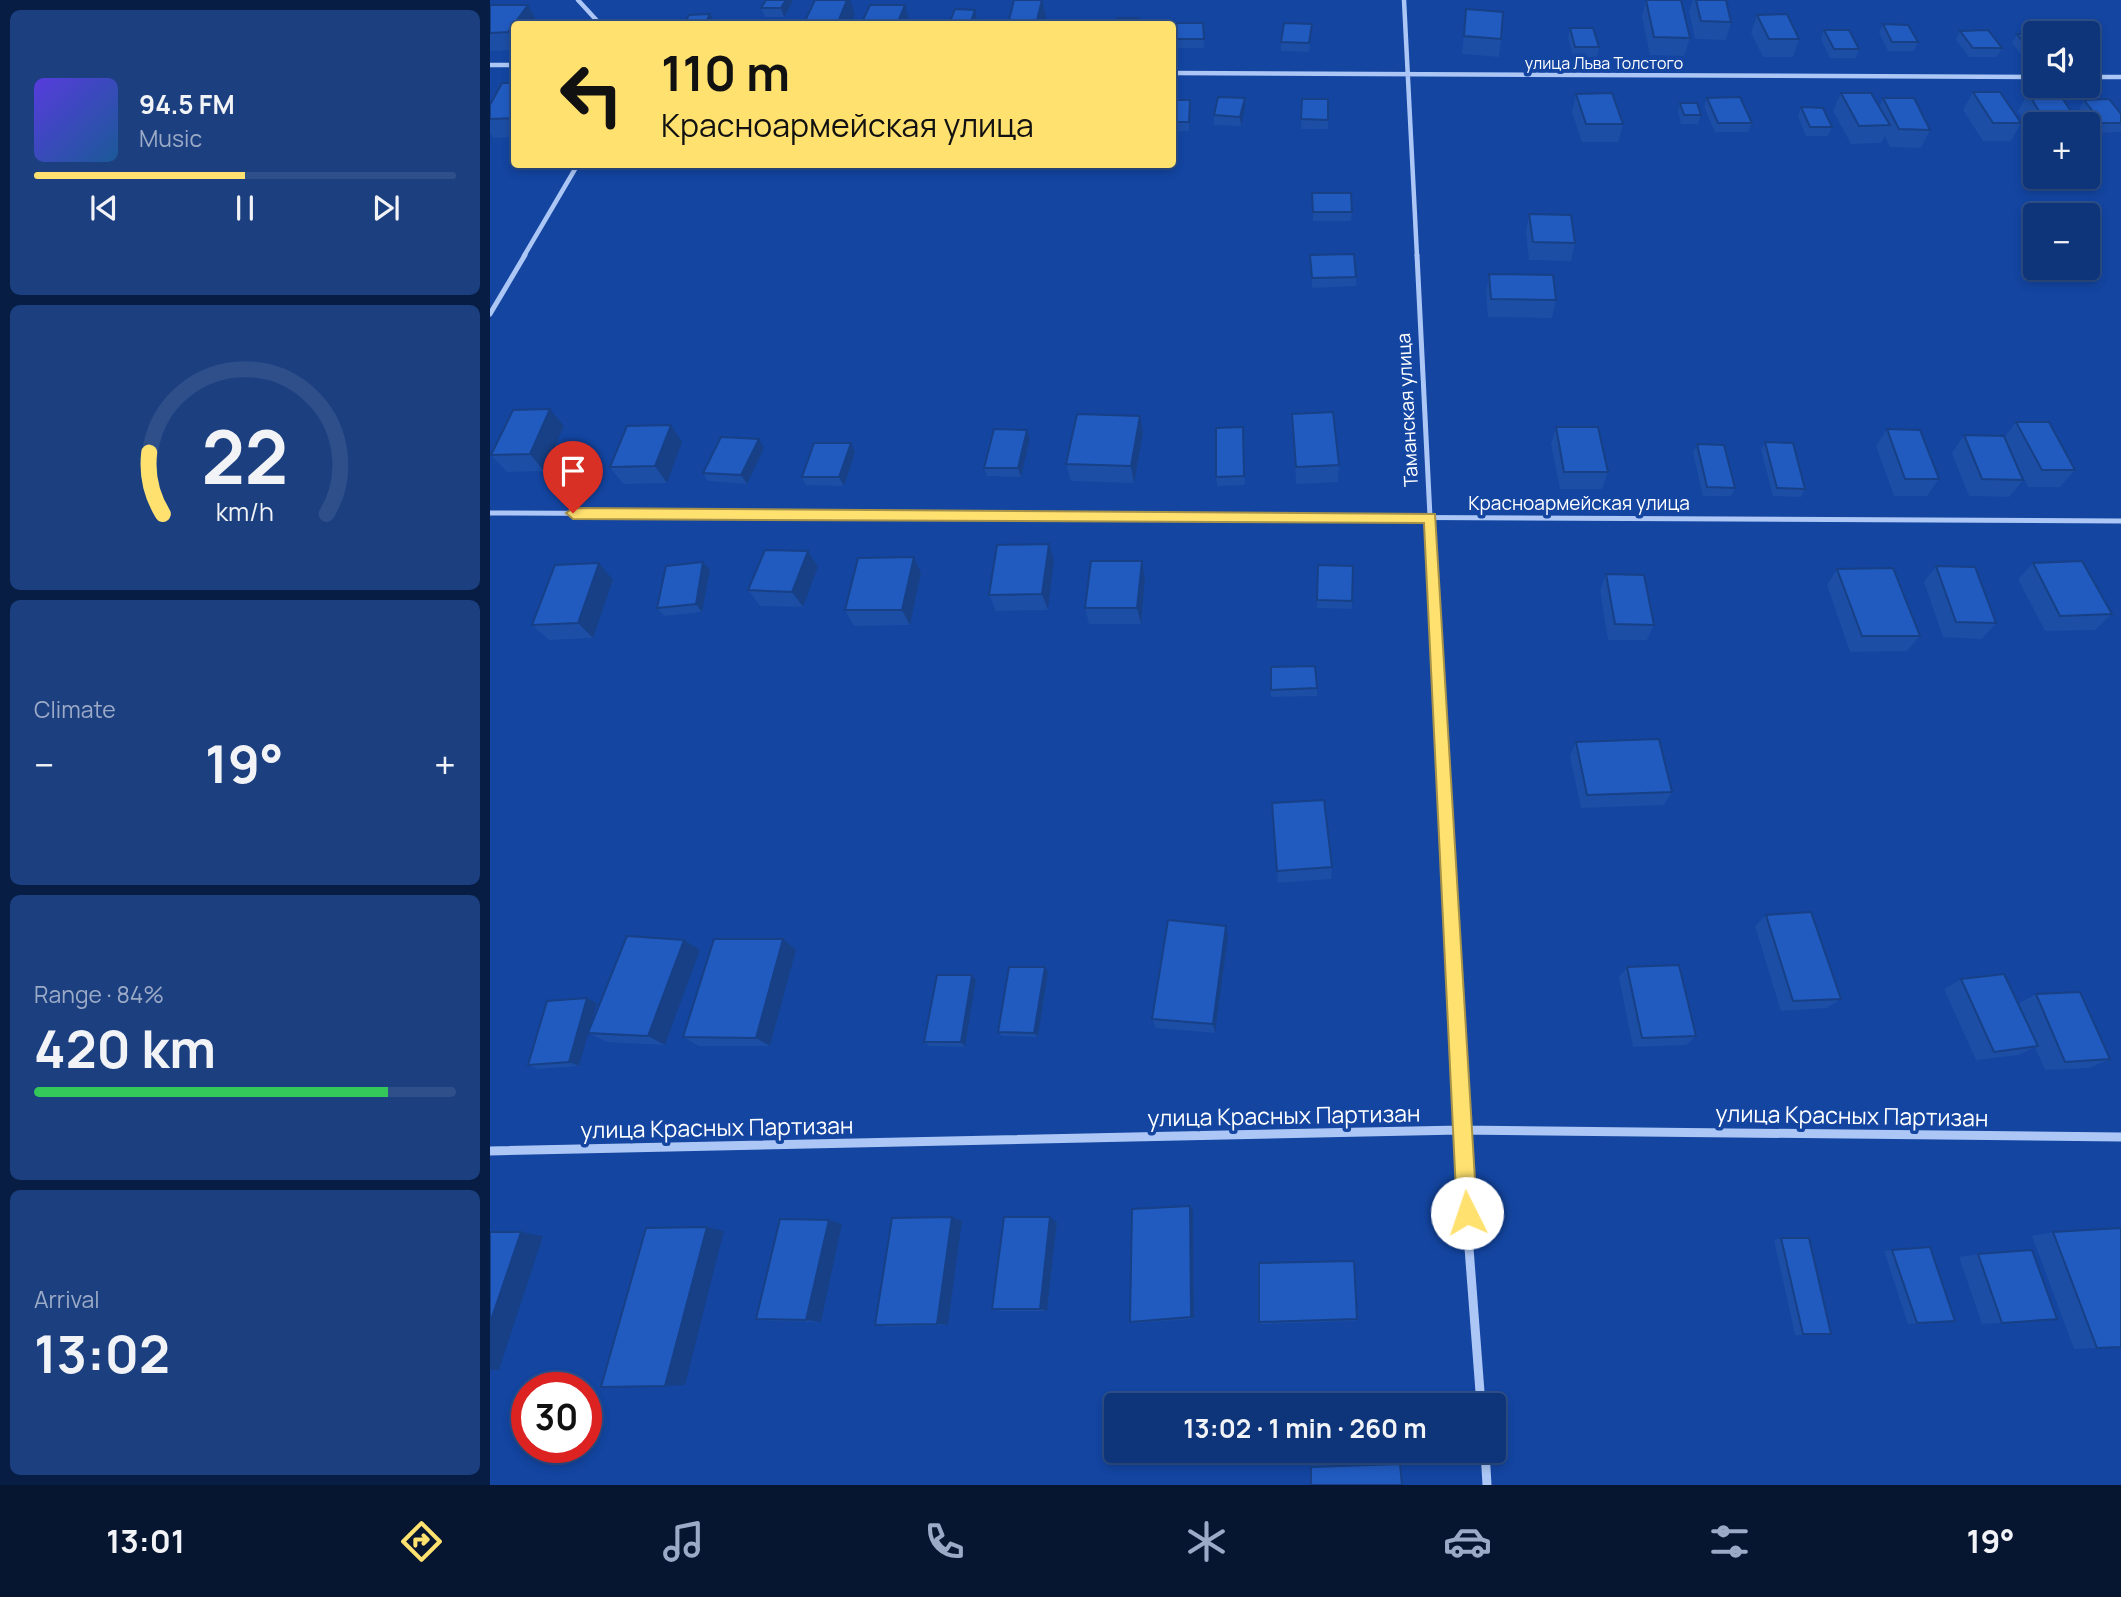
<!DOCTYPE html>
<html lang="en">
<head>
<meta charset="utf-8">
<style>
	:root { --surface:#0e3479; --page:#1c3f80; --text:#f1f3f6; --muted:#9baac6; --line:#2e4f8a; --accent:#ffe170 }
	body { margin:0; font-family:Manrope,sans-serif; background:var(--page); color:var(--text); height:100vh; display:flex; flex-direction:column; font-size:26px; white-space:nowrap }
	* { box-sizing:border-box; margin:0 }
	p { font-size:23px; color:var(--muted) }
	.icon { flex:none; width:38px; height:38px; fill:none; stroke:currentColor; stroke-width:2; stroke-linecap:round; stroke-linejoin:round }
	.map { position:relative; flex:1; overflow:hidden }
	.sheet { display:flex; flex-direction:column; gap:10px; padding:10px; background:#081d43; width:490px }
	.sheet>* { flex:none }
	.guide { position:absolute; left:21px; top:21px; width:665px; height:147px; border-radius:7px; box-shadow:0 4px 10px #0003,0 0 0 2px var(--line); background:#ffe170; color:#111; overflow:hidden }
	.tools { position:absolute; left:1533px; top:21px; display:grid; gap:14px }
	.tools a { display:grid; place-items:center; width:77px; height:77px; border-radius:7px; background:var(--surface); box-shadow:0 4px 10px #0003,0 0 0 2px var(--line); font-size:35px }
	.speed { position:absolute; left:21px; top:1372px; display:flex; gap:14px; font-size:35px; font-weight:700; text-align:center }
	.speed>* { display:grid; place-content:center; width:91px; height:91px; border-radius:50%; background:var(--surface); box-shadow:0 4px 10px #0003,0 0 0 2px var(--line); line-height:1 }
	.speed .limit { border:10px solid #d22; background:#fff; color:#111 }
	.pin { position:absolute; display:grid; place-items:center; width:60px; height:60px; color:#fff; margin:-72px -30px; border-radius:50% 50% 50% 0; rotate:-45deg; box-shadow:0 0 7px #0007 }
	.pin .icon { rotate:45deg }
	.me { position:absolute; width:77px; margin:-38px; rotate:356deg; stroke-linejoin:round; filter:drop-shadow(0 0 5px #0008) }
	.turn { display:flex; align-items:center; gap:24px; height:147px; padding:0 35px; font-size:32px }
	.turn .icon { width:91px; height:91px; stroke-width:2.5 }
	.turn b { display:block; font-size:49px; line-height:60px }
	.big { font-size:52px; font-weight:700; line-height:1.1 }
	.sheet .tile { flex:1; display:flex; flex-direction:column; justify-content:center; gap:10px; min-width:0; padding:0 24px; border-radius:10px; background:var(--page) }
	.sheet .dial { align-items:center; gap:0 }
	.dial svg { height:182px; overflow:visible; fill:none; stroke:var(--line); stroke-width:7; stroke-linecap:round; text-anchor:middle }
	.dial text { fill:var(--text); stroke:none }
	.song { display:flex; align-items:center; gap:21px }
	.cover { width:84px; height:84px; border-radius:10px; background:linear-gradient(135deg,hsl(250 70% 55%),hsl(210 70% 35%)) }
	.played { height:7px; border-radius:4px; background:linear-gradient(90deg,var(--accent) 50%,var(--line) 50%) }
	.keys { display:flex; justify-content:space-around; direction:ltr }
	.heat { display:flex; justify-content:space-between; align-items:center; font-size:38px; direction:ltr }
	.charge { height:10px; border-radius:5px; background:linear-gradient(90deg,#34c759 84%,var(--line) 0) }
	.trip { position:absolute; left:614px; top:1393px; width:402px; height:70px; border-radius:7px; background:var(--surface); box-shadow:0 4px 10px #0003,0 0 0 2px var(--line); font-weight:700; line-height:70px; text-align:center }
	.tabs { display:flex; height:112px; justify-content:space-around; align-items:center; background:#061530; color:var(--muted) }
	.tabs .icon { width:49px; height:49px }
	.tabs .selected { color:var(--accent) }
	.tabs b { font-size:32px; color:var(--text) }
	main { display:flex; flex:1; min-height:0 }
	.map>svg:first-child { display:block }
</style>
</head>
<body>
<main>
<section class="sheet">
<div class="tile">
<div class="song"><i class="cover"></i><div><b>94.5 FM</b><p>Music</p></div></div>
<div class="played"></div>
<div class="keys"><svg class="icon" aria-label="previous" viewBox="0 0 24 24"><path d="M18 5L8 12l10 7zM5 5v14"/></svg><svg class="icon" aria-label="pause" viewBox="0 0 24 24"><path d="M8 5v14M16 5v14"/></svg><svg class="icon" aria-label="next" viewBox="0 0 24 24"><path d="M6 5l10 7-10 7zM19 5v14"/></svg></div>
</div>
<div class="tile dial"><svg viewBox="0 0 100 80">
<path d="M14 69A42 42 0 1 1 86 69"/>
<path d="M14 69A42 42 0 0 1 8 42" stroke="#ffe170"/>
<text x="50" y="56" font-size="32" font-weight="700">22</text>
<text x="50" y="72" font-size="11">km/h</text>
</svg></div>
<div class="tile"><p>Climate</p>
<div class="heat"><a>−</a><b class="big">19°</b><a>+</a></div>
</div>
<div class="tile"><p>Range · 84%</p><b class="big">420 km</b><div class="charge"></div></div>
<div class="tile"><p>Arrival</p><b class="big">13:02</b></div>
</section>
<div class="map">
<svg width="1631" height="1485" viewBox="0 0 1631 1485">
	<rect width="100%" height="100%" fill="#1345a1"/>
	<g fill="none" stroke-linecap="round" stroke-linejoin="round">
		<path stroke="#acc7f5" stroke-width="4.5" d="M88,0L110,24
			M914,0L927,256
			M0,65H24
			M682,73L1545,77
			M1598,77H1631
			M34,256L88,164"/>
		<path stroke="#acc7f5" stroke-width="5" d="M927,255L943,577
			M0,314L35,255
			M0,513L1631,521"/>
		<path stroke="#acc7f5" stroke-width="7" d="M943,576L963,980"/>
		<path stroke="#acc7f5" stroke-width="9" d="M962,978L970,1130L991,1405
			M0,1151L970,1130L1631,1137
			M995,1451L997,1485"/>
	</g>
	<path fill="#1c4ea5" d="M1156,0H1191L1200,38L1194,56L1160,55L1152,16Z
		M1203,0H1236L1241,22L1236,40L1205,39L1199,11Z
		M302,3L294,17H275L271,8Z
		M0,5H38L48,23L24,24V50L0,51Z
		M976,9L1011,39L1009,57L972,54Z
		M365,14L360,24H315L314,23Z
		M1267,15L1309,39L1303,57H1273L1261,33Z
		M713,23L714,48H687L686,39Z
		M1393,24L1428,42L1424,51H1398L1389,33Z
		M1080,28L1109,47L1107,57H1083L1078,37Z
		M1334,30L1369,49L1366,58H1340L1331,39Z
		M1470,31L1512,48L1507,57H1479L1466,40Z
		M821,33L819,52L791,51V42Z
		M1527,34H1545V57L1534,58L1522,43Z
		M1598,37L1609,51L1603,60H1598Z
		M24,83V137L3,138L0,133V105Z
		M1483,92L1531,123L1521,141H1493L1473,110Z
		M1351,93L1389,107L1393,98L1440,130L1431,148L1400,147L1395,136L1391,143L1361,144L1343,111Z
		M1538,93L1589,124H1545V140L1528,111Z
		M1086,94L1133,124L1128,142H1092L1082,112Z
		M755,98V107L751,126L724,125V115Z
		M1217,98L1262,123L1258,132H1225L1214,107Z
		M812,99H838V129H811Z
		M682,100H700L701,109L699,131L682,132Z
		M1594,100L1631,114V132L1607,133L1589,109Z
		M1190,103L1211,115L1208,124H1191L1188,112Z
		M1311,107L1342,127L1338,136H1316L1308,116Z
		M822,193L862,212L861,221H823Z
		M1039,214L1085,243L1081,261L1039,260L1036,232Z
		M820,255L866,277V286L822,288Z
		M999,274L1066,300L1062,318L998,317L996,292Z
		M60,409L74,426L54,471L17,472L1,455Z
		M802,414L849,465L848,482L806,484Z
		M1526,422L1585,470L1570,487H1538L1524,459L1533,480L1519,497L1479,496L1462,453L1474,435L1514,438Z
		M753,427L755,485L727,486L726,477Z
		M1066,427L1118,472L1112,489H1070L1061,444Z
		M1397,429L1449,479L1437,496H1404L1386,446Z
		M537,430L540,438L531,477L497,476L494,468Z
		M653,433L644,483L581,481L576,464Z
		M192,442L177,483L133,484L120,467Z
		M1275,442L1315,489L1311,497L1283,496L1271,450Z
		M1207,444L1245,488L1241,496H1213L1203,453Z
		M274,448L257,484L218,481L213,473Z
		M365,452L354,486L316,485L312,477Z
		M559,544L564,560L558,610L506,611L499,595Z
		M318,551L328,567L313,607L270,606L258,590Z
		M424,557L431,573L420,625L364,626L355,610Z
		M652,561L655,578L651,624H599L595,608Z
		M213,562L220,570L212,612L174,616L167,608Z
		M1543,563L1622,614L1605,630L1555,631L1528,579Z
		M828,565L863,566L862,609L827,608Z
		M1446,566L1506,623L1492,639L1453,637L1434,582Z
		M1347,569L1430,636L1417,651L1360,652L1337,585Z
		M1116,574L1164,625L1157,640H1118L1110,590Z
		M123,580L103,638L59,640L42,625Z
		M827,688V696L781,697V690Z
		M1086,742L1182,792L1174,805L1091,808L1080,756Z
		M782,803L842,867L841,879L788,883Z
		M1276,915L1351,999L1337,1008L1291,1011L1265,926Z
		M738,937L725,1033L666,1028L662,1019Z
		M293,939L306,950L280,1046H209L193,1037Z
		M194,940L210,950L175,1045L117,1042L98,1033L89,1066L48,1069L38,1065L107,1003L99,1031Z
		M1137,967L1206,1036L1196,1045L1143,1047L1129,977Z
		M558,972L548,1037L512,1036L508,1032Z
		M482,975L486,980L475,1047L439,1046L434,1042Z
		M1471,979L1528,1004L1546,994L1620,1059L1599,1068L1555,1070L1545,1047L1529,1055L1486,1060L1454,989Z
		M700,1206L703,1210L704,1319L645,1323L640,1322Z
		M560,1217L567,1222L557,1311H512L502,1309Z
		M339,1220L352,1224L331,1322L282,1321L266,1319Z
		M472,1221L458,1325L398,1327L385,1325Z
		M1563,1232L1607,1348L1584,1349L1542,1236Z
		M1291,1238L1333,1335H1305L1284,1240Z
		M1402,1250L1465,1321L1418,1324L1394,1251Z
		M1488,1254L1567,1319L1492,1324L1469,1257Z
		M867,1319L865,1321L771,1324L769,1322Z
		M907,1461L910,1464L821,1485V1464Z"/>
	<path fill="#174086" d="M296,0H302V3L294,17L291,8Z
		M357,0H360L365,14L360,24H348V22Z
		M552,0L556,17L554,24H546Z
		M38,5L48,23L47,24H24V43L18,32Z
		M415,5L420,23V24H407Z
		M485,10L487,19L485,24H480Z
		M220,14L224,23L223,24H215Z
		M755,98V107L751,126L750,117Z
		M700,100L701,109L699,131V122Z
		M60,409L74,426L54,471L40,454Z
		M650,416L653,433L644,483L641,466Z
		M181,425L192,442L177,483L165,466Z
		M537,430L540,438L531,477L528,468Z
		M269,439L274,448L257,484L251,475Z
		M361,443L365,452L354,486L349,477Z
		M559,544L564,560L558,610L552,594Z
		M318,551L328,567L313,607L302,592Z
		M424,557L431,573L420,625L412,610Z
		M652,561L655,578L651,624L647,608Z
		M213,562L220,570L212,612L206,604Z
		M109,563L123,580L103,638L88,623Z
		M736,926L738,937L725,1033L723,1024Z
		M293,939L306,950L280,1046L266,1038Z
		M194,940L210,950L175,1045L158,1036Z
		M555,967L558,972L548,1037L544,1033Z
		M482,975L486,980L475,1047L471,1042Z
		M97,998L107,1003L89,1066L79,1062Z
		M700,1206L703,1210L704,1319L701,1317Z
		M462,1217L472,1221L458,1325L447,1324Z
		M560,1217L567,1222L557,1311L550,1309Z
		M339,1220L352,1224L331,1322L316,1320Z
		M217,1227L234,1231L195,1385L175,1386Z
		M31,1232L53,1236L9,1370H0V1323Z"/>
	<path fill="#215bc0" stroke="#174086" stroke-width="2" d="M276,0H296L291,8H271Z
		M325,0H357L348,22L314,23Z
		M524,0H552L546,24H518Z
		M1156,0H1191L1200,38L1164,37Z
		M1206,0H1236L1241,22L1211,21Z
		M0,5H38L18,32L0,33Z
		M380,5H415L407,24H371Z
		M465,9L485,10L480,24H459Z
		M976,9L1013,12L1011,39L974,36Z
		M220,14L215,24H194L199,15Z
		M1297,14L1309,39H1279L1267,15Z
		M627,18H648V24H626Z
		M687,23H713L714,39H686Z
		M794,23L822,24L819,43L791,42Z
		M1393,24L1418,25L1428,42H1402Z
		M1080,28H1103L1109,47H1085Z
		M1334,30H1359L1369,49H1344Z
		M1498,30L1512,48H1483L1470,31Z
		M1527,34H1545V48L1539,49Z
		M1598,37L1609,51H1598Z
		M12,83H24V118L0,119V105Z
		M1483,92H1510L1531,123H1503Z
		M1122,93L1133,124H1096L1086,94Z
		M1351,93H1381L1400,125L1369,126Z
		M1538,93H1569L1589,124H1557Z
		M728,97L755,98L750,117L724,115Z
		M1250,97L1262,123H1228L1217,98Z
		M1393,98H1424L1440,130L1409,129Z
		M812,99H838V120L811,119Z
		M1619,99L1631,114V123H1612L1594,100Z
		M682,100H700L699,122H682Z
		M1190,103H1207L1211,115H1194Z
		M1311,107L1333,108L1342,127H1320Z
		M822,193H861L862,212H823Z
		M1039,214L1081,215L1085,243L1043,242Z
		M864,254L866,277L822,278L820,255Z
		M999,274L1063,275L1066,300L1001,299Z
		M60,409L40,454L1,455L23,410Z
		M843,412L849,465L806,467L802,414Z
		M587,414L650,416L641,466L576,464Z
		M1526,422H1559L1585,470H1552Z
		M181,425L165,466L120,467L137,426Z
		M753,427L754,476L726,477V428Z
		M1066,427H1108L1118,472H1074Z
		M504,429L537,430L528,468H494Z
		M1397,429L1430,430L1449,479H1415Z
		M1474,435L1514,436L1533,480L1492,479Z
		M231,437L269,439L251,475L213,473Z
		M1275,442L1303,443L1315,489L1287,488Z
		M324,443H361L349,477H312Z
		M1207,444L1234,445L1245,488L1217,487Z
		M559,544L552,594L499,595L507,545Z
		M275,550L318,551L302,592L258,590Z
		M424,557L412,610H355L368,558Z
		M601,561H652L647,608H595Z
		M1592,561L1622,614L1570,616L1543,563Z
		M213,562L206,604L167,608L176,566Z
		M109,563L88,623L42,625L65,565Z
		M828,565L863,566L862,601L827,600Z
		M1446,566L1485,567L1506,623L1466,622Z
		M1403,568L1430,636H1372L1347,569Z
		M1116,574L1154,575L1164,625L1125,624Z
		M825,666L827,688L781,690V667Z
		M1169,739L1182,792L1097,795L1086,742Z
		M834,800L842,867L787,871L782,803Z
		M1321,912L1351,999L1303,1001L1276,915Z
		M678,920L736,926L723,1024L662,1019Z
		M137,936L194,940L158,1036L98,1033Z
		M224,939H293L266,1038L193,1037Z
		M1189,965L1206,1036L1152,1038L1137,967Z
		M519,967H555L544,1033L508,1032Z
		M1514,974L1548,1046L1504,1052L1471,979Z
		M447,975H482L471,1042H434Z
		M1590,992L1620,1059L1575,1062L1546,994Z
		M97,998L79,1062L38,1065L57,1001Z
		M700,1206L701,1317L640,1322L642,1209Z
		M462,1217L447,1324L385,1325L402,1218Z
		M514,1217H560L550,1309H502Z
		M290,1219L339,1220L316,1320L266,1319Z
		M217,1227L175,1386L111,1387L156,1228Z
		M1631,1228V1347L1607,1348L1563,1232Z
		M0,1232H31L0,1323Z
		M1291,1238H1319L1341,1334H1313Z
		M1440,1247L1465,1321L1427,1323L1402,1250Z
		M1542,1250L1567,1319L1512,1323L1488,1254Z
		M864,1261L867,1319L769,1322V1263Z
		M910,1464L912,1485H821V1467Z"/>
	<path fill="#ffe170" stroke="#a69249" stroke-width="2" d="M83,508L945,514L987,1213L984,1220L977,1223L970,1220L967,1213L934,523L83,519L76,513Z"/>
	<g text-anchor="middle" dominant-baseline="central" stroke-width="7" stroke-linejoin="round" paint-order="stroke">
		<g font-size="16" fill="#fff" stroke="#1345a1">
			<text x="1114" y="63">улица Льва Толстого</text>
		</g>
		<g font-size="19" fill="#fff" stroke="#1345a1">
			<text transform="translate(917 410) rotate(-93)">Таманская улица</text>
			<text x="1089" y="503">Красноармейская улица</text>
		</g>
		<g font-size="23" fill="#fff" stroke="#1345a1">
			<text transform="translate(794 1115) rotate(-1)">улица Красных Партизан</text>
			<text transform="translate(1362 1115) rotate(1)">улица Красных Партизан</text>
			<text transform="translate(227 1127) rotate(-1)">улица Красных Партизан</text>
		</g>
	</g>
</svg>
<div class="tools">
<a><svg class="icon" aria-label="sound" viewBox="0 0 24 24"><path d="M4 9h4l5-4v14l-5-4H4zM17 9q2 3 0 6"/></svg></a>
<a>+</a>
<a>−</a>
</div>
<div class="speed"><div class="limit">30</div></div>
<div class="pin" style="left:83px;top:513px;background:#d93025"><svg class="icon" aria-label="arrive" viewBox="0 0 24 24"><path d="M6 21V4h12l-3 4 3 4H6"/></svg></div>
<svg class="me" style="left:977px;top:1213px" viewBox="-20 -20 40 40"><circle r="19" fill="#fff"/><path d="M0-13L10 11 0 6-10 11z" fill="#ffe170"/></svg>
<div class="trip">13:02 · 1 min · 260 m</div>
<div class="guide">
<div class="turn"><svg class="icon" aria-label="left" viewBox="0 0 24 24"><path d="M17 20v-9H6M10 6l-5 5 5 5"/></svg><div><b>110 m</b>Красноармейская улица</div></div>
</div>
</div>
</main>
<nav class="tabs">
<b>13:01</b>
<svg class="icon selected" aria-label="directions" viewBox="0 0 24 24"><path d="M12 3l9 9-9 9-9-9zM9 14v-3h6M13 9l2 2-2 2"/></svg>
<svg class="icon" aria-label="music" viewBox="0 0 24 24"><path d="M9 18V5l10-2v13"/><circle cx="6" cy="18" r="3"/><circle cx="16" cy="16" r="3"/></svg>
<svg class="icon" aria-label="phone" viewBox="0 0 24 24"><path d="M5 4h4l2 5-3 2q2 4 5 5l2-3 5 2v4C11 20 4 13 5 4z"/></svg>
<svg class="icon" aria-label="climate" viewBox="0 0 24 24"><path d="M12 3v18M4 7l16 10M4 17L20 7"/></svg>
<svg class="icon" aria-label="car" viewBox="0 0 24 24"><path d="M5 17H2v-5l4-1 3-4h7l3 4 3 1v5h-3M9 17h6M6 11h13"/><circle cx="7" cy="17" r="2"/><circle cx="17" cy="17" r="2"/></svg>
<svg class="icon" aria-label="filters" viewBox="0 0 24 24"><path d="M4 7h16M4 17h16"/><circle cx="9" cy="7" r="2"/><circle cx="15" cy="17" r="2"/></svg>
<b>19°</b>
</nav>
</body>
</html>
